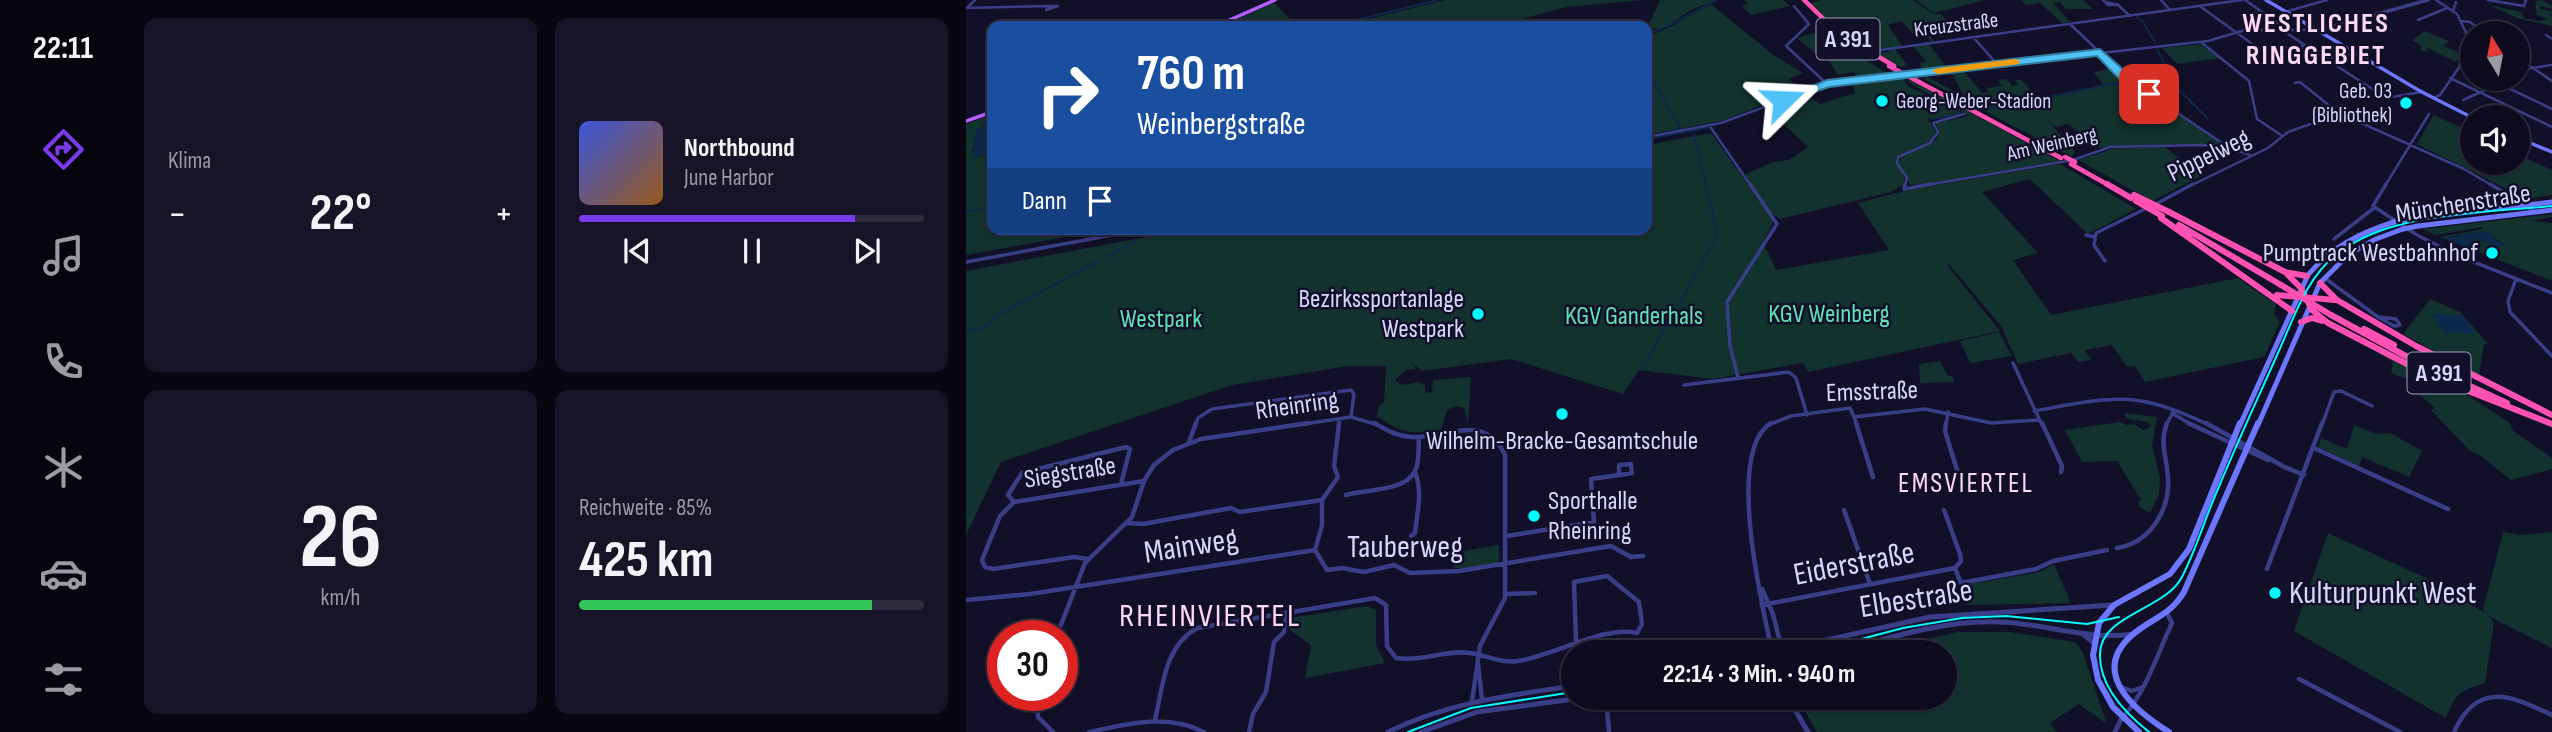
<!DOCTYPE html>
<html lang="de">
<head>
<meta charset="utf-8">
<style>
	:root { --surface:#0e0b1e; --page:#171427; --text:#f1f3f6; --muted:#9b9ba4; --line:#2e2b3c; --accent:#7c3aed }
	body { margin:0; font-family:"Sofia Sans Condensed",sans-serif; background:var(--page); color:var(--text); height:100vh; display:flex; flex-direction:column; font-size:26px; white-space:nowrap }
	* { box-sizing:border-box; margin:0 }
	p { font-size:23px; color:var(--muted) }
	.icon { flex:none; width:38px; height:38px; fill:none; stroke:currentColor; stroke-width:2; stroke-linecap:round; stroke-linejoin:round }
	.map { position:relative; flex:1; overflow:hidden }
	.panel { display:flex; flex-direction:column; gap:18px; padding:18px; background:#080610; width:840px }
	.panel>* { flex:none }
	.guide { position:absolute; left:21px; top:21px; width:665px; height:214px; border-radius:14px; box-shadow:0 2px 5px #0004,0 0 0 2px var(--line); background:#1a4fa0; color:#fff; overflow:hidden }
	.needle { width:46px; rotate:350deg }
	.buttons { position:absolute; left:1494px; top:21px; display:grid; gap:14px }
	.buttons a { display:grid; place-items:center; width:70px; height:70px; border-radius:50%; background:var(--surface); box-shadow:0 2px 5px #0004,0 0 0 2px var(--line); font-size:35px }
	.speed { position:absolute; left:21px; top:620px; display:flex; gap:14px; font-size:35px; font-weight:700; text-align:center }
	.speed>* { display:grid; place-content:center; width:91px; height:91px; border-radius:50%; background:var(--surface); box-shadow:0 2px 5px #0004,0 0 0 2px var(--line); line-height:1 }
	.speed .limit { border:10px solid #d22; background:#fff; color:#111 }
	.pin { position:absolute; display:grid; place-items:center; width:60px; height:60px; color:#fff; margin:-30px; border-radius:14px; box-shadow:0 4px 10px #0006 }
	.me { position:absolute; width:77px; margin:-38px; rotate:69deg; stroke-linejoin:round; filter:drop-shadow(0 0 5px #0008) }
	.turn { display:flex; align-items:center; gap:24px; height:147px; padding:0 35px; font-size:32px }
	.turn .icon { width:91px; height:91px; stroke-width:2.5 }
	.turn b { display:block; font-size:49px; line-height:60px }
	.then { display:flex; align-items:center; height:66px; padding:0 35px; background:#0003; gap:14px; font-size:26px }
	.big { font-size:52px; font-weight:700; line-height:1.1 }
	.panel .tile { flex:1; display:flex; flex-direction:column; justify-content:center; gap:10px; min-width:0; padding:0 24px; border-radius:14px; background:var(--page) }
	.panel .dial { align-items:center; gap:0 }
	.dial b { font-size:91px; line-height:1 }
	.song { display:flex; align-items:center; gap:21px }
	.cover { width:84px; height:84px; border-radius:10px; background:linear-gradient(135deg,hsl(230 70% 55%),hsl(30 70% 35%)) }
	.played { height:7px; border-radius:4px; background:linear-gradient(90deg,var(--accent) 80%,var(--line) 80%) }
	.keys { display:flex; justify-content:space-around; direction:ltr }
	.heat { display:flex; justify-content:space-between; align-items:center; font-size:38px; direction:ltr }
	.charge { height:10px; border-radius:5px; background:linear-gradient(90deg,#34c759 85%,var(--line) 0) }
	.panel .tiles { flex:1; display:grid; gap:18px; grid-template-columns:repeat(2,1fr) }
	.trip { position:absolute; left:595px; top:640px; width:396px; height:70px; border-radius:35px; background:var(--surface); box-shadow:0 2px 5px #0004,0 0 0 2px var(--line); font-weight:700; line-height:70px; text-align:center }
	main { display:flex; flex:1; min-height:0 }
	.tabs { display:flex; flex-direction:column; width:126px; justify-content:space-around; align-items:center; background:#06040c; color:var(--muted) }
	.tabs .icon { width:49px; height:49px }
	.tabs .current { color:var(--accent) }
	.tabs b { font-size:32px; color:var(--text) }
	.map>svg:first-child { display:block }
</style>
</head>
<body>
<main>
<nav class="tabs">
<b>22:11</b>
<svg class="icon current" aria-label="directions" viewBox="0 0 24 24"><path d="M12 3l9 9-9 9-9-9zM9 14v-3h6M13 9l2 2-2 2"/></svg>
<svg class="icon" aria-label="music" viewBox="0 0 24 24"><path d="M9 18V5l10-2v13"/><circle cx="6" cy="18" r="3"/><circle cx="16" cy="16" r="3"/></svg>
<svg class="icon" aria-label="phone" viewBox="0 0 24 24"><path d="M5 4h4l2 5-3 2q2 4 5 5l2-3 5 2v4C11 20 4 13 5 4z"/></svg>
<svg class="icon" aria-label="climate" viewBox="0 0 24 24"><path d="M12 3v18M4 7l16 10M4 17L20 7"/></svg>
<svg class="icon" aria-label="car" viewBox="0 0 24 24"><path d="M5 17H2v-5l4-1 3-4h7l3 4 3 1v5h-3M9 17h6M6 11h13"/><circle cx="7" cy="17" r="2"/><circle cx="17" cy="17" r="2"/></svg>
<svg class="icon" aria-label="filters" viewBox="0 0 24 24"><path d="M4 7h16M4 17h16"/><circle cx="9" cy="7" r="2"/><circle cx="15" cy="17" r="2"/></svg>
</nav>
<section class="panel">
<div class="tiles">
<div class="tile"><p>Klima</p>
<div class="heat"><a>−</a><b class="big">22°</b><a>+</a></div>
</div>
<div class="tile">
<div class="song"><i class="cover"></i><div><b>Northbound</b><p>June Harbor</p></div></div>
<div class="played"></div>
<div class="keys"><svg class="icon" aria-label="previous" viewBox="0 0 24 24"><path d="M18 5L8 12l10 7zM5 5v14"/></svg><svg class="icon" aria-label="pause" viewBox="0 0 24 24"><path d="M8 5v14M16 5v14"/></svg><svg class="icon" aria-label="next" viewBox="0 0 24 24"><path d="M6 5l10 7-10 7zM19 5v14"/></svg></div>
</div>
<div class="tile dial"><b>26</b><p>km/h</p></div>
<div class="tile"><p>Reichweite · 85%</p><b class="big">425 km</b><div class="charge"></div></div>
</div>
</section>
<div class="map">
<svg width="1586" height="732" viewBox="0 0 1586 732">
	<rect width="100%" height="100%" fill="#120f28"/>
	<path fill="#12322e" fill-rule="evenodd" d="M479,0H677L601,7L529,26H374Z
		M694,0H750L725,10L696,29L681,28Z
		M778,0H817L824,6L785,15L776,6L782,4Z
		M856,0H947L967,14H975L984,25L973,26L976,31L962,33L968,41L965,42L958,32L946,33L936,21L922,25L936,46L912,50L918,53L929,49L942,66L934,67L881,36L843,3Z
		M950,0H1019L968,13Z
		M1055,0H1117L1127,9H1100L1094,2L1087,3L1104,22L1096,23L1074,3L1060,5Z
		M1575,0L1586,5V9L1574,6L1573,9L1586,11V14L1582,15L1586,16V26L1551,18L1523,5L1555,12L1558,18L1574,21L1582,19L1568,14H1571L1569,2Z
		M308,3L331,26H256L307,3Z
		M746,5L806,54L837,73L823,79L836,90L755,121L681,135V35C706,31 723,13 746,5Z
		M1459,31L1483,41L1477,46L1497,54L1490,62L1461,48L1460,50L1466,53L1455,50V45L1446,40Z
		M852,32L874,49L853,56L831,38Z
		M963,44L981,68L958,70L953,63L960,61L947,46Z
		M1235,44L1255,58L1211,64L1196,48Z
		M889,54L923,74L892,78L888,72L872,75L862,59Z
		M1143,69L1258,145L1216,144L1135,148L1102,124L1091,127L1085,124L1109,152L1106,157L958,79L961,77L998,96L984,71L997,70L1016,93L1023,92L1020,88L1036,86L1032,80L1041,79L1046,86L1052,85L1049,80H1056L1072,100L1138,86L1128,72Z
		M933,77L937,78L942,86L996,113L965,119L961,117L970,132L964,141L929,158L939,179L937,185L925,192L814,219L803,211L778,175L807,162L823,160L842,147L807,114L846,98L854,104L889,93L886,83Z
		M944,80L1094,161L969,183L944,185L933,163L935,157L970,140L973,130L969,123L1003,116L945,84L942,81Z
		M26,115V122L14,128L6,151L13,157L26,152V229H143L0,255V124Z
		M1468,115L1507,133V163H1552V155L1586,170V195L1561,199L1451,144Z
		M745,133L808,221L797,242L810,270L923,250L892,203L942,190L1094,164L1170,209L1122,234L1064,179L1016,192L1072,253L1047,260L1085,315L1272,278L1310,304L1308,314L1314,322L1298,357L1179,382L1169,366L1161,367L1146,345L1119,350L1125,360L1112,362L1105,353L1052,364L1035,326L983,264L981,265L1034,331L842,372L837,363L747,379L673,370L657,394L545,359L456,371L445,362L450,369L440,370L429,380L436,385L453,382L459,386V393L466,392L467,380L505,377L502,424L498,408L490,406L481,410L475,430C444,434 436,434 411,416L413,406L418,402L420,366H382L266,385L35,462L0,535V271L222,229H681V145Z
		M1198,147L1237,175L1186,201L1112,160L1146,149Z
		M1586,214V217L1565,221L1586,223V281L1474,237L1517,229L1516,227L1470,235L1456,229ZM1519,231L1539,245L1532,247L1508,238L1500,248L1478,238Z
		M1464,299L1494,312L1522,344H1518L1513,376L1437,334Z
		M1033,332L1046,356L1004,363L994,341Z
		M1405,350L1501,395L1544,423L1547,431L1586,458V469L1545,480L1515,456L1504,451L1465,410L1469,408L1449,391L1446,381L1425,373L1427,362Z
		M974,361L982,376H986L989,382L954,383L953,364Z
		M1158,413L1191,417L1186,446L1194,478L1193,494L1184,513L1173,507L1172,501L1175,500L1151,461L1116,462L1099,430L1154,422L1161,425L1168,424L1177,430L1185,427L1182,422L1161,419Z
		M1388,425L1411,434L1424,433L1456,451L1443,477L1396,457L1393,466L1352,447L1355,438L1381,449Z
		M1537,532L1555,535L1586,532V648L1524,617L1528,623L1519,683C1493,692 1490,692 1480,718L1328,631L1362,533L1460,578L1519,613L1517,610Z
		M533,545V561C523,570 501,569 488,568V559L498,557V551Z
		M1088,564L1105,603L1000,605L993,586L1074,572Z
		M401,606L410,610V645L419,663L339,678L345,645L324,630V618Z
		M992,632H1044L1109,642L1116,651L1141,724L1113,704L1084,723L1091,732H851L839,711L901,698H978V653H903Z"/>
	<path fill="#0c284b" d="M26,122V152L7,158L9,131Z
		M1519,231L1539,246L1532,247L1508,238L1500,248L1478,238Z
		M1466,314L1497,315L1509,334L1478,333Z"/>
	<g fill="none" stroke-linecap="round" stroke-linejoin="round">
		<path stroke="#0c284b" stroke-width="2" d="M1171,17L1178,23L1189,43
			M366,26L472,0
			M681,34C708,26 726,12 751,0
			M1191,49L1210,87L1242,119
			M681,70L715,129L707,130
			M1166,80L1203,73
			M1023,109L1161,81
			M967,119L990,115
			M728,135L751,232
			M681,139L741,128
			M18,166L26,163
			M0,212L26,207
			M140,257L169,241
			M0,332L22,326L31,316L132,261
			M675,371L752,234"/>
		<path stroke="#3a3e88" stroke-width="2.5" d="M1137,0L1142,5H1153L1139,2
			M1195,0L1204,10
			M1279,0L1320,29
			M1522,0L1558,6L1560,0
			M83,6H92L80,10Z
			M828,6L843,24L820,46L861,84
			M1153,6L1164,16
			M2,7L9,0
			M1235,7L1296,51L1338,46
			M0,8L83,6
			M1322,11L1361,0
			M1487,11L1490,2
			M1452,20L1481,8
			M1495,21L1504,22L1519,33
			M1104,24L1164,81L1262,147
			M1319,32L1420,98L1456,92
			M1580,35L1586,39
			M1007,37L1031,64
			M1235,42L1283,81L1291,119L1315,135
			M915,50L1276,0
			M1363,58L1390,53
			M1552,58L1586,81
			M1493,64L1507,71
			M1152,70L1195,65
			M1552,75L1565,68L1586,65
			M1484,78L1586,127
			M1523,79L1586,109
			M1329,83L1334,82L1375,115
			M1467,98L1474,95L1507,47L1491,14L1470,0
			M1497,100L1544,79
			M743,125L785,186
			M681,137L755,123L861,84L1242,41L1279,30H1349
			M939,186L941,178L931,163L932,157L964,143L972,132L967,123L998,114
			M955,186L1107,160L1144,147L1236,145L1264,148L1284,155
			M1224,186L1302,148L1322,132L1367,116L1384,118L1498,169L1527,186
			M1419,186L1463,114"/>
		<path stroke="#3a3e88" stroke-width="3.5" d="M939,184L938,189L965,184
			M1420,184L1407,206L1451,235L1488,254L1586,293
			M1524,184L1568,211
			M1188,205L1227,184
			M1120,235L1128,237
			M1368,239L1408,208
			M1139,261L1128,245L1130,233L1181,208
			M0,262L179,229
			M1360,279L1412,317
			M1550,279L1542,301L1544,312L1586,356
			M1412,317L1430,319L1434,325L1428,326Z
			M1047,363L1076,425
			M772,377L764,346L761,302L811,224L784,184
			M718,385L823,372L830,378L841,415
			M1068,411C1146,397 1169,389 1243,425
			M1206,413L1226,425
			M888,417L891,425
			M229,425L232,418L246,409L385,390L388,394L385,417
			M331,425L385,417L412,425
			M373,425L374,419
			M802,425L825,416L884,408L888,417L959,409L1025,423L1073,420
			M980,425L982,412
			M1200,425L1208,411
			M1356,425L1368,392L1375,391L1406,406"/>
		<path stroke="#3a3e88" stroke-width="4.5" d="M408,423C421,430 430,436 445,437C481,439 518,411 539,455V598L514,646L506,701
			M805,423C759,451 796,605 806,651
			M890,423L907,477
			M980,423L979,431L991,470
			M1076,423L1096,466L1095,472
			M1222,423L1302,460
			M1240,423L1315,465
			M223,442L230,423
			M1348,448L1482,509
			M665,464L666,473L653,475V465Z
			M1316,466L1338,475
			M380,495C399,489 439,492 449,471C454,462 452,448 453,437
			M48,502L42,495L56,473L160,447L164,449L155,484
			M878,510L904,584
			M161,523L177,524L265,508L274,512L356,500
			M445,536L449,533C451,513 457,492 449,472
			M541,536L628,522L625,479L653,475
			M1151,548C1184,543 1204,510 1202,478C1201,457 1193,444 1201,423
			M349,550L361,570L376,568L398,572L428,565L444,573L493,571L645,546L665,557L677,556
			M349,550L356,525V500L372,477L368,466L373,423
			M122,559L108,557L27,569L19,567L16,560L34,516L48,502L178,481
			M989,568L995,583L1070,569L1087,561L1141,550
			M1301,569L1356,423
			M796,589L807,614L816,650
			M540,594L569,593
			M0,600L64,594L349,550
			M796,605L989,568L995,561L994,554L978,510
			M91,635L119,563L166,517L178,481L188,465L207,450L235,439L343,423
			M512,664L516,699
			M1333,679L1434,732
			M1155,687L1166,691L1177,687
			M71,695L72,717L87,732
			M640,698L643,732
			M1158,716C1181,689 1191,655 1206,623L1202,615
			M189,720C197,686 198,647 231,628L409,598L420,605L421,646L430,658C458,662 482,649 504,653C519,655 537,664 552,661C587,656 639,625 671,633L676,624L673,602L641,576L608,582L610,641
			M123,732C163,724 200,713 238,732
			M283,732L287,714L300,692L308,642L318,632L321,612
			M1488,732C1511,681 1544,695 1586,715"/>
		<path stroke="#3a3e88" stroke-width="3.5" d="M1353,30L1462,0"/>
		<path stroke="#3a3e88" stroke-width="5" d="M1116,633L1128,643
			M802,653L964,617L1147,605
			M869,653C922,638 977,620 1033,622C1078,623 1121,641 1167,634
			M822,698L842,732
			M422,732C481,703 543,695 607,686
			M455,732L511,712L615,698
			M1149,732L1156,717"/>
		<path stroke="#6d76ff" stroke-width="3.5" d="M1300,0L1454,91L1507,118
			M1552,138L1586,152"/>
		<path stroke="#6d76ff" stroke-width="5" d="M1444,219L1586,202
			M1452,226L1586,210
			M1274,425L1342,275C1365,247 1394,233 1428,222
			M1292,425L1354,283L1383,254L1410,239L1437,229"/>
		<path stroke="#6d76ff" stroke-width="6" d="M1173,732L1147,707L1132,680L1127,655L1133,623L1148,605L1204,574L1223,549L1274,423
			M1203,732C1171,712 1123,674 1165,636C1185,618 1203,617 1218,592L1292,423"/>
		<path stroke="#b55dff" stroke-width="3.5" d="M250,26L309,0
			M0,121L26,112"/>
		<path stroke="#ff51b4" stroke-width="4.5" d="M838,0L871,32L928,66
			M953,82L1095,158
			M1105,164L1144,186"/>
		<path stroke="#ff51b4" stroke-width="6" d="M1141,184L1165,198
			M1203,212L1319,272L1341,276
			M1195,218L1326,311
			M1213,225L1315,285
			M1319,272L1335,288L1346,310L1362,323L1464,376L1586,424
			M1354,283L1371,300L1450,346L1586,415
			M1311,295L1369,300
			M1365,315L1447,360L1541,403
			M1335,322L1346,318L1356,321
			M1398,329L1428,345"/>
		<path stroke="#02fbff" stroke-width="2" d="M842,653L937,628L996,618L1040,616L1121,624L1153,617
			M442,732L505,708L607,692
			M1183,732C1159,713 1133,686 1134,654C1134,615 1199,610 1216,577C1230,550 1239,518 1252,489C1271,443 1292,398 1312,353C1328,318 1340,278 1371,254C1425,211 1520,213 1586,206"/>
		<path stroke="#6d76ff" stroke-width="5" d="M1428,222L1444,219
			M1437,229L1452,226"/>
		<path stroke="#ff51b4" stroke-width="4.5" d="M923,66L953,82
			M1099,157L1109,162"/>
		<path stroke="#ff51b4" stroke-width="6" d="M1168,195L1203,212
			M1170,201L1196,216
			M1315,285L1365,315"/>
	</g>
	<path fill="#4fc3f7" stroke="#337fa1" stroke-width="2" d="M1134,49L1168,79L1187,92V96C1167,99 1145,69 1131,56L863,87L817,103L811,100L861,80Z"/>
	<path fill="#f59e0b" d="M1049,59L1053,60V64L972,74L966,71L972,68Z"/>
	<g fill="#02fbff" stroke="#120f28" stroke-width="2.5">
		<circle cx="916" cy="101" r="7"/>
		<circle cx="1440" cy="103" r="7"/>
		<circle cx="1526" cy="253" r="7"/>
		<circle cx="512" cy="314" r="7"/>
		<circle cx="596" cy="414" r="7"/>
		<circle cx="568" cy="516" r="7"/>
		<circle cx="1309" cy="593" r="7"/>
	</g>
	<g text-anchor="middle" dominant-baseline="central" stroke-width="5" stroke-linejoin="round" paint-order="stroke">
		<g font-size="21" fill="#d8d6ff" stroke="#120f28">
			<text transform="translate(990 25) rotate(-7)">Kreuzstraße</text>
			<text transform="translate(1086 144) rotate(-13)">Am Weinberg</text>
		</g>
		<g font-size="21" fill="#d8d6ff" stroke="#120f28" text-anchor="end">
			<text x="1426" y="91">Geb. 03<tspan x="1426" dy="24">(Bibliothek)</tspan></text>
			<text x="930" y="101" text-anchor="start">Georg-Weber-Stadion</text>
		</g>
		<g fill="#120f28" stroke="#9d9abe" stroke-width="2">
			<rect x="850.5" y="18.5" width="63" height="41" rx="5"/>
			<rect x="1441.5" y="352.5" width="63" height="41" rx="5"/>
		</g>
		<g font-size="24" font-weight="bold" fill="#d8d6ff">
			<text x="882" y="39">A 391</text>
			<text x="1473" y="373">A 391</text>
		</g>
		<g font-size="26" fill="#d8d6ff" stroke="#120f28">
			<text transform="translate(1243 156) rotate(-26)">Pippelweg</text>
			<text transform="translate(1497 204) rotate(-9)">Münchenstraße</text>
			<text transform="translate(906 392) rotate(-2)">Emsstraße</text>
			<text transform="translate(331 406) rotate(-8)">Rheinring</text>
			<text transform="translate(104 473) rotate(-9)">Siegstraße</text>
		</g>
		<g font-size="26" fill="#d8d6ff" stroke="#120f28" text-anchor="end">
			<text x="1512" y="253">Pumptrack Westbahnhof</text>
			<text x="498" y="299">Bezirkssportanlage<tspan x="498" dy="30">Westpark</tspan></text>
			<text x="596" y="441" text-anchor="middle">Wilhelm-Bracke-Gesamtschule</text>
			<text x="582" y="501" text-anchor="start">Sporthalle<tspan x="582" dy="30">Rheinring</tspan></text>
		</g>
		<g font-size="26" fill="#60e2b6" stroke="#120f28">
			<text x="863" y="314">KGV Weinberg</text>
			<text x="668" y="316">KGV Ganderhals</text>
			<text x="195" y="319">Westpark</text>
		</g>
		<g font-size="28" font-weight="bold" letter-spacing="2" fill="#ffd8f4" stroke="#120f28">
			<text x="1350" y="23">WESTLICHES<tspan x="1350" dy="32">RINGGEBIET</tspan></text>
		</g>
		<g font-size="28" letter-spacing="2" fill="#ffd8f4" stroke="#120f28">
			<text x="1000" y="483">EMSVIERTEL</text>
		</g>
		<g font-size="32" fill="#d8d6ff" stroke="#120f28">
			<text transform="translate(225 546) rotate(-9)">Mainweg</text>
			<text x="439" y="547">Tauberweg</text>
			<text transform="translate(888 564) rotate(-11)">Eiderstraße</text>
			<text transform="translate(950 599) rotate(-9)">Elbestraße</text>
		</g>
		<g font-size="32" fill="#d8d6ff" stroke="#120f28" text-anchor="start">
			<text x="1323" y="593">Kulturpunkt West</text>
		</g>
		<g font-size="33" letter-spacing="2" fill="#ffd8f4" stroke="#120f28">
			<text x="244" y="616">RHEINVIERTEL</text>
		</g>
	</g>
</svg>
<div class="buttons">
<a><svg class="needle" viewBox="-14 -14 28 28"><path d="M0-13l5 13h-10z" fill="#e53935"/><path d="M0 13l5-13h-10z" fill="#9b9ba4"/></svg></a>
<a><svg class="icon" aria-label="sound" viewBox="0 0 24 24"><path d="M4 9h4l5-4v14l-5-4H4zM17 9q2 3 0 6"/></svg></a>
</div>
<div class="speed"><div class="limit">30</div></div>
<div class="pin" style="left:1183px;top:94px;background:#d93025"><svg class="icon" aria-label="arrive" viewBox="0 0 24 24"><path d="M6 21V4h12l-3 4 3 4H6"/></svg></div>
<svg class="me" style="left:817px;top:100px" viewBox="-20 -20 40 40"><path d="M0-17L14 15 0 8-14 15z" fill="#4fc3f7" stroke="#fff" stroke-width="4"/></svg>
<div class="trip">22:14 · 3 Min. · 940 m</div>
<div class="guide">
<div class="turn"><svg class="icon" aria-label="right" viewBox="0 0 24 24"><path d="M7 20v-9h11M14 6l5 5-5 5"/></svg><div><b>760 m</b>Weinbergstraße</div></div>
<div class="then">Dann<svg class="icon" aria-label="arrive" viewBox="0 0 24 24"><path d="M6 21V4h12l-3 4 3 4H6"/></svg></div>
</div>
</div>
</main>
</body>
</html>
